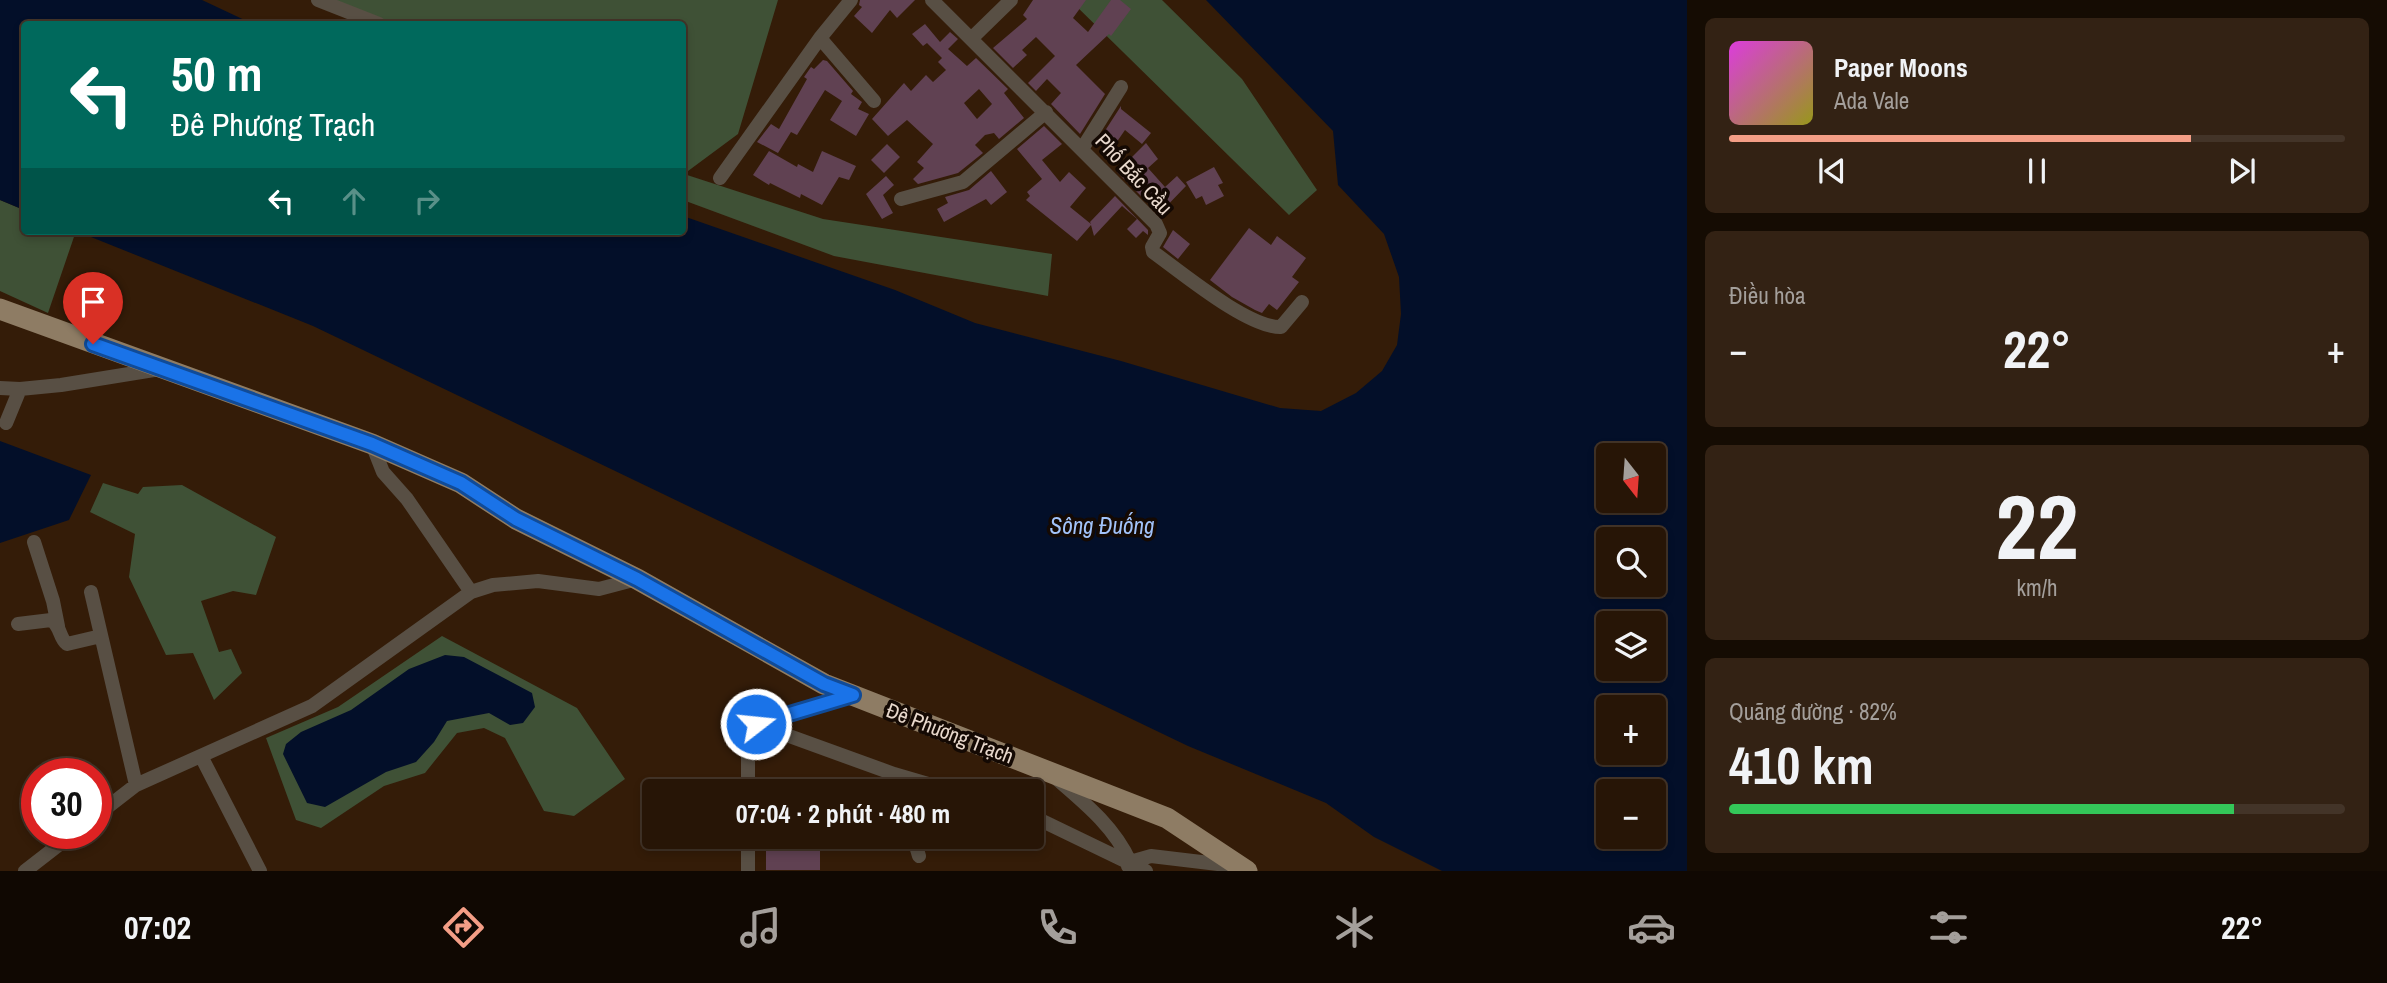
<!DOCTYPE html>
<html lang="vi">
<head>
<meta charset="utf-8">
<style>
	:root { --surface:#271506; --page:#332214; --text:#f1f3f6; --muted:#a49f9b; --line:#433428; --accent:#f49e86 }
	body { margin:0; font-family:"Archivo Narrow",sans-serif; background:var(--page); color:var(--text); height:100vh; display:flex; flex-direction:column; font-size:26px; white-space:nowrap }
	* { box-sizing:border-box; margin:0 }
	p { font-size:23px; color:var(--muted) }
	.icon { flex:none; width:38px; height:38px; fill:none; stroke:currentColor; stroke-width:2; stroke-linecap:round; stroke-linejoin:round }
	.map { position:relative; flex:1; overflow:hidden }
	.side { display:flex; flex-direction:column; gap:18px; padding:18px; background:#150c03; width:700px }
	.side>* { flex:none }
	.hud { position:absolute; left:21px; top:21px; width:665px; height:214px; border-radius:7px; box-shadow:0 4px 10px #0003,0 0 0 2px var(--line); background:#00695c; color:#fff; overflow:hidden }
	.needle { width:46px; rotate:163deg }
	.buttons { position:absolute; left:1596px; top:443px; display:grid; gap:14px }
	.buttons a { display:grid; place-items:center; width:70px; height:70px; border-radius:7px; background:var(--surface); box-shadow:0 4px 10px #0003,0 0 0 2px var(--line); font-size:35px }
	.speed { position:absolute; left:21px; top:758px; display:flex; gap:14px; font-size:35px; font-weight:700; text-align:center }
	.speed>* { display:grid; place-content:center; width:91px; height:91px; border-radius:50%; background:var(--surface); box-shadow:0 4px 10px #0003,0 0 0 2px var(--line); line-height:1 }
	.speed .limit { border:10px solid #d22; background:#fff; color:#111 }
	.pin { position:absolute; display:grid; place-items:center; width:60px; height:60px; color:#fff; margin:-72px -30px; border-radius:50% 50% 50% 0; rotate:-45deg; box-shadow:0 0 7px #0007 }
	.pin .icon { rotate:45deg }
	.me { position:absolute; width:77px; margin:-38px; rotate:74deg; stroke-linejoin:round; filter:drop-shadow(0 0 5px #0008) }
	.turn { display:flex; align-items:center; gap:24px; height:147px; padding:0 35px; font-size:32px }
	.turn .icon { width:91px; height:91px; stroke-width:2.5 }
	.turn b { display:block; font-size:49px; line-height:60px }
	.lanes { display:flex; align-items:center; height:66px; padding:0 35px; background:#0003; justify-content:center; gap:35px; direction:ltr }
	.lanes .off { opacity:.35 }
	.big { font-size:52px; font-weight:700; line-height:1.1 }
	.side .widget { flex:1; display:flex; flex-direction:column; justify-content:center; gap:10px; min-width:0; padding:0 24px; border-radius:10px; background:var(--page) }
	.side .dial { align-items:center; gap:0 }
	.dial b { font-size:91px; line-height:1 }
	.song { display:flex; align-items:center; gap:21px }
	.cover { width:84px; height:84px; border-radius:10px; background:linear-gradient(135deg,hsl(300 70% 55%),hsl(60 70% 35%)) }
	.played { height:7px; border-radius:4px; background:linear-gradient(90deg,var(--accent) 75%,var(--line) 75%) }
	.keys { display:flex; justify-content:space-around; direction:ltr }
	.heat { display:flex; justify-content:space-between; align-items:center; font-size:38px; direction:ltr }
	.charge { height:10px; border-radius:5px; background:linear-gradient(90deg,#34c759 82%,var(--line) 0) }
	.trip { position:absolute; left:642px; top:779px; width:402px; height:70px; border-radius:7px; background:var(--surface); box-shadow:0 4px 10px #0003,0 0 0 2px var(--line); font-weight:700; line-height:70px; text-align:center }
	.tab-bar { display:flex; height:112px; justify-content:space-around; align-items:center; background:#100802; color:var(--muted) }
	.tab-bar .icon { width:49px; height:49px }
	.tab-bar .active { color:var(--accent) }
	.tab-bar b { font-size:32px; color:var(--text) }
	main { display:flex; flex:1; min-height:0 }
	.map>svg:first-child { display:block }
</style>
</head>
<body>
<main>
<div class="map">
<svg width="1687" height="871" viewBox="0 0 1687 871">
	<rect width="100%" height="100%" fill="#341c08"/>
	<path fill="#3f5136" d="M316,0H778L738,134L684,174L823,219L1052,254L1048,296L834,256L683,200L682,24H354L334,6Z
		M1070,0H1162L1242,79L1317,190L1289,215Z
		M0,200L24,210V231H76L48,313L0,291Z
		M103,483L138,494L143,487L182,485L276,537L256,595L233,591L201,601L219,652L231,649L242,673L214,700L193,653L166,655L129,577L135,534L90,512Z
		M442,636L577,708L625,779L574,816L544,811L505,738L484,728L457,733L425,773L384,786L321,828L296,820L266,738L338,707Z"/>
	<path fill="#030f29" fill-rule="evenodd" d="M0,0H202L253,24H24V210L0,200Z
		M1206,0H1687V871H1442L1374,837L1326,803L1188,746L313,326L76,231H682L683,216L895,290L975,323L1121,361L1280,408L1321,411L1356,393L1382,371L1397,345L1401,314L1399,277L1384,234L1338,185L1333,131ZM1608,455H1654V500H1608ZM1608,539H1654V584H1608ZM1608,623H1654V668H1608ZM1608,707H1654V752H1608ZM1608,791H1654V836H1608Z
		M0,441L91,475L69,520L0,543Z
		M445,655L464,657L532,693L535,707L523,723L510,725L489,713L447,721L434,742L416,762L386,772L325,807L307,803L283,754L286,744L301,732L351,710L409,669Z"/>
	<path fill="#604152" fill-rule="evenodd" d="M860,0H915L897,18L890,10L872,33L854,16L862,7L859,5Z
		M1033,0H1086L1073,18L1088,32L1111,0H1120L1131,9L1111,36L1109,34L1076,65L1105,94L1080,134L1051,104L1061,93L1047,79L1036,91L1028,83L1055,56L1036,37L1022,50L1027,55L1013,68L993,48L1027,19L1023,15Z
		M925,24L940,42L950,32L958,39L948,49L967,66L976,58L1008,89L1004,93L1024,118L999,139L994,133L985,135L975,145L983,153L958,173L918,184L913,179L924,168L917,162L933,144L907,120L888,136L872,119L904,83L911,91L926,75L933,82L946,70L938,62L942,58L927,43L923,46L912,34ZM979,89L992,104L977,119L964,103Z
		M823,60L827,61L853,91L851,94L862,102L858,109L869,114L856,136L830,120L842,101L825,90L797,135L791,132L778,153L757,142L771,124L779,129L807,79L804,77L811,67L814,69Z
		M1121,106V109L1151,133L1142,144L1125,130L1114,146L1101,137Z
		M1044,126L1062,144L1042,160L1060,182L1069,172L1086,188L1070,207L1091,224L1090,222L1115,196L1148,230V235L1143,231L1136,238L1127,229L1137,219L1122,206L1094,236L1091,225L1077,241L1026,200L1030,196L1027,192L1042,179L1017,149Z
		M1146,143L1158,159L1148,168L1165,187L1177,176L1186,186L1159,214L1117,172Z
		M887,144L900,157L884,173L871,160Z
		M769,151L797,167L798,164L813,172L822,151L856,166L849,180L839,177L822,205L801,194L800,198L770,183L769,185L753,175Z
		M1214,167L1223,183L1218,185L1224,196L1206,205L1202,196L1196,199L1186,182Z
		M991,171L1007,192L991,205L986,199L944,222L937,209L948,203L945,197L969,190Z
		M886,176L894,185L883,195L893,213L882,219L866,194Z
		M1249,228L1271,245L1277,236L1306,258L1292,277L1299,282L1277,310L1269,304L1262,313L1255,310L1232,297L1210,280Z
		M1173,230L1190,244L1178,259L1163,247Z
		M766,836H820V870H766Z"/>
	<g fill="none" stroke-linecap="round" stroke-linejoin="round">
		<path stroke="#584f44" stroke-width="14" d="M318,0L379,24
			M932,0L1156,224L1160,233L1152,247L1153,252C1181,272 1248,328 1281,327L1302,302
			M820,38L874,101
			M972,38L1011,0
			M1082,149L1121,87
			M720,178L820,38L851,0
			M901,199L963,182L1046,112
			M0,388L20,389
			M6,423L20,389L61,385L160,369
			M372,444L383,472L407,499L471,592
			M34,542L53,601L58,626
			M91,592L136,785
			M18,624L51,620C61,626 59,638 67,644L101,636
			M756,724L853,695
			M201,756L260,871
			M1058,780C1086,804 1115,828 1130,862
			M748,791V721L894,774L952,791
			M96,816L136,785L312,706L471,592L493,585L538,581L599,589L637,579
			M1032,816L1146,871
			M748,836V871
			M913,836L919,856
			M1128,866L1130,862L1151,856L1218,864L1236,870
			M25,871L74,833"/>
		<path stroke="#8e7c64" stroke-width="21" d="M0,309L372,444L461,483L516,519L637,579L824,684L1167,818L1247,871"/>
	</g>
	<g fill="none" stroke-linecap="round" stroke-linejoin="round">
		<defs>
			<path id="route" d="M93,344L372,444L461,483L516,519L637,579L824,684L853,695L756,724"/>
		</defs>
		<use href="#route" stroke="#114b97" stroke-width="18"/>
		<use href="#route" stroke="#1a73e8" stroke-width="12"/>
	</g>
	<g text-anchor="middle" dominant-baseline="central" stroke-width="7" stroke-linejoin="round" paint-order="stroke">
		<g font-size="21" fill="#e8d8cc" stroke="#140903">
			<text transform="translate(1134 174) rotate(47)">Phố Bắc Cầu</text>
			<text transform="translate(950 733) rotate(21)">Đê Phương Trạch</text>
		</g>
		<g font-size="23" font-style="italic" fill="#a2c3fa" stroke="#140903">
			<text x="1102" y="525">Sông Đuống</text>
		</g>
	</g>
</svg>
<div class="buttons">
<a><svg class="needle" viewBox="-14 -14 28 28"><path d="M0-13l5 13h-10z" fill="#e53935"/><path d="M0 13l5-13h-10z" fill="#a49f9b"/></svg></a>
<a><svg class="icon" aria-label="search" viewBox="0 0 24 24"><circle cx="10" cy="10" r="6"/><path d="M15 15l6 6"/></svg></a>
<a><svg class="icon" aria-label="layers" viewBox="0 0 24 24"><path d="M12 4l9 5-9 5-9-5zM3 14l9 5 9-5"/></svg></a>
<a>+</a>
<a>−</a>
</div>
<div class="speed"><div class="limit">30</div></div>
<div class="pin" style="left:93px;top:344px;background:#d93025"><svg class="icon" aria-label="arrive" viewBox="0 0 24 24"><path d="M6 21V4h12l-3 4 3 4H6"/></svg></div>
<svg class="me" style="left:756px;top:724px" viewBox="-20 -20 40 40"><circle r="17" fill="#1a73e8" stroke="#fff" stroke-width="3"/><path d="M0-11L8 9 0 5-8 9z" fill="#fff"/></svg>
<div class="trip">07:04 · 2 phút · 480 m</div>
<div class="hud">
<div class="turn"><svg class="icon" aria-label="left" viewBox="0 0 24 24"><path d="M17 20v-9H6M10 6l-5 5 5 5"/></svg><div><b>50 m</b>Đê Phương Trạch</div></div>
<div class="lanes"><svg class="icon" aria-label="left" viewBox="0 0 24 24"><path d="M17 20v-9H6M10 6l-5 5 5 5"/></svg><svg class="icon off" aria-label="ahead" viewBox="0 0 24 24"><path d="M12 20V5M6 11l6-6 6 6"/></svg><svg class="icon off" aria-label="right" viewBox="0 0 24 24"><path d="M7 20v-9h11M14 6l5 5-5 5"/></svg></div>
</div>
</div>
<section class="side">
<div class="widget">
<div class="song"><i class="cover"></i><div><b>Paper Moons</b><p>Ada Vale</p></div></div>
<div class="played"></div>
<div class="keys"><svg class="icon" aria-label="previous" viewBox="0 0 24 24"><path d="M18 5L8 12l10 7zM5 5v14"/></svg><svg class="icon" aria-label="pause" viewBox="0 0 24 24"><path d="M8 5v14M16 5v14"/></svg><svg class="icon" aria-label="next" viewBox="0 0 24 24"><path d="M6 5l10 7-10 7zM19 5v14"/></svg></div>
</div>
<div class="widget"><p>Điều hòa</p>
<div class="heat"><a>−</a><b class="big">22°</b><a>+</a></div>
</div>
<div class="widget dial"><b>22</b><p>km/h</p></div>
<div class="widget"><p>Quãng đường · 82%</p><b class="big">410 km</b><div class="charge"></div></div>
</section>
</main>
<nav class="tab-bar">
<b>07:02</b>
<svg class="icon active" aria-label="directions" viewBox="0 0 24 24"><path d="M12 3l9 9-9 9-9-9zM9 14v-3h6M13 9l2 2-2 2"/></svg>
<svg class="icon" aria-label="music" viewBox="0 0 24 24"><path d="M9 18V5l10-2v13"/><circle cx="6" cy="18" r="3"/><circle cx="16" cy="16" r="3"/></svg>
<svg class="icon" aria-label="phone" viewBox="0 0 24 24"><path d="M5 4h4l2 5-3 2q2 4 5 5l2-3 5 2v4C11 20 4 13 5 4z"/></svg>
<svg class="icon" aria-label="climate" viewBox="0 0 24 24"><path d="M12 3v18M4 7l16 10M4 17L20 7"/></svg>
<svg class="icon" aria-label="car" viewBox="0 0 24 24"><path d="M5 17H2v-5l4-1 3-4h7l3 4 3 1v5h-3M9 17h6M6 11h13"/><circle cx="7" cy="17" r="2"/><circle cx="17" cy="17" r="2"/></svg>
<svg class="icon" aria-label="filters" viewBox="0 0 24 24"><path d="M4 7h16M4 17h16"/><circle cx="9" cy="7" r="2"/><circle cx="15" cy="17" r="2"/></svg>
<b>22°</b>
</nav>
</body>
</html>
